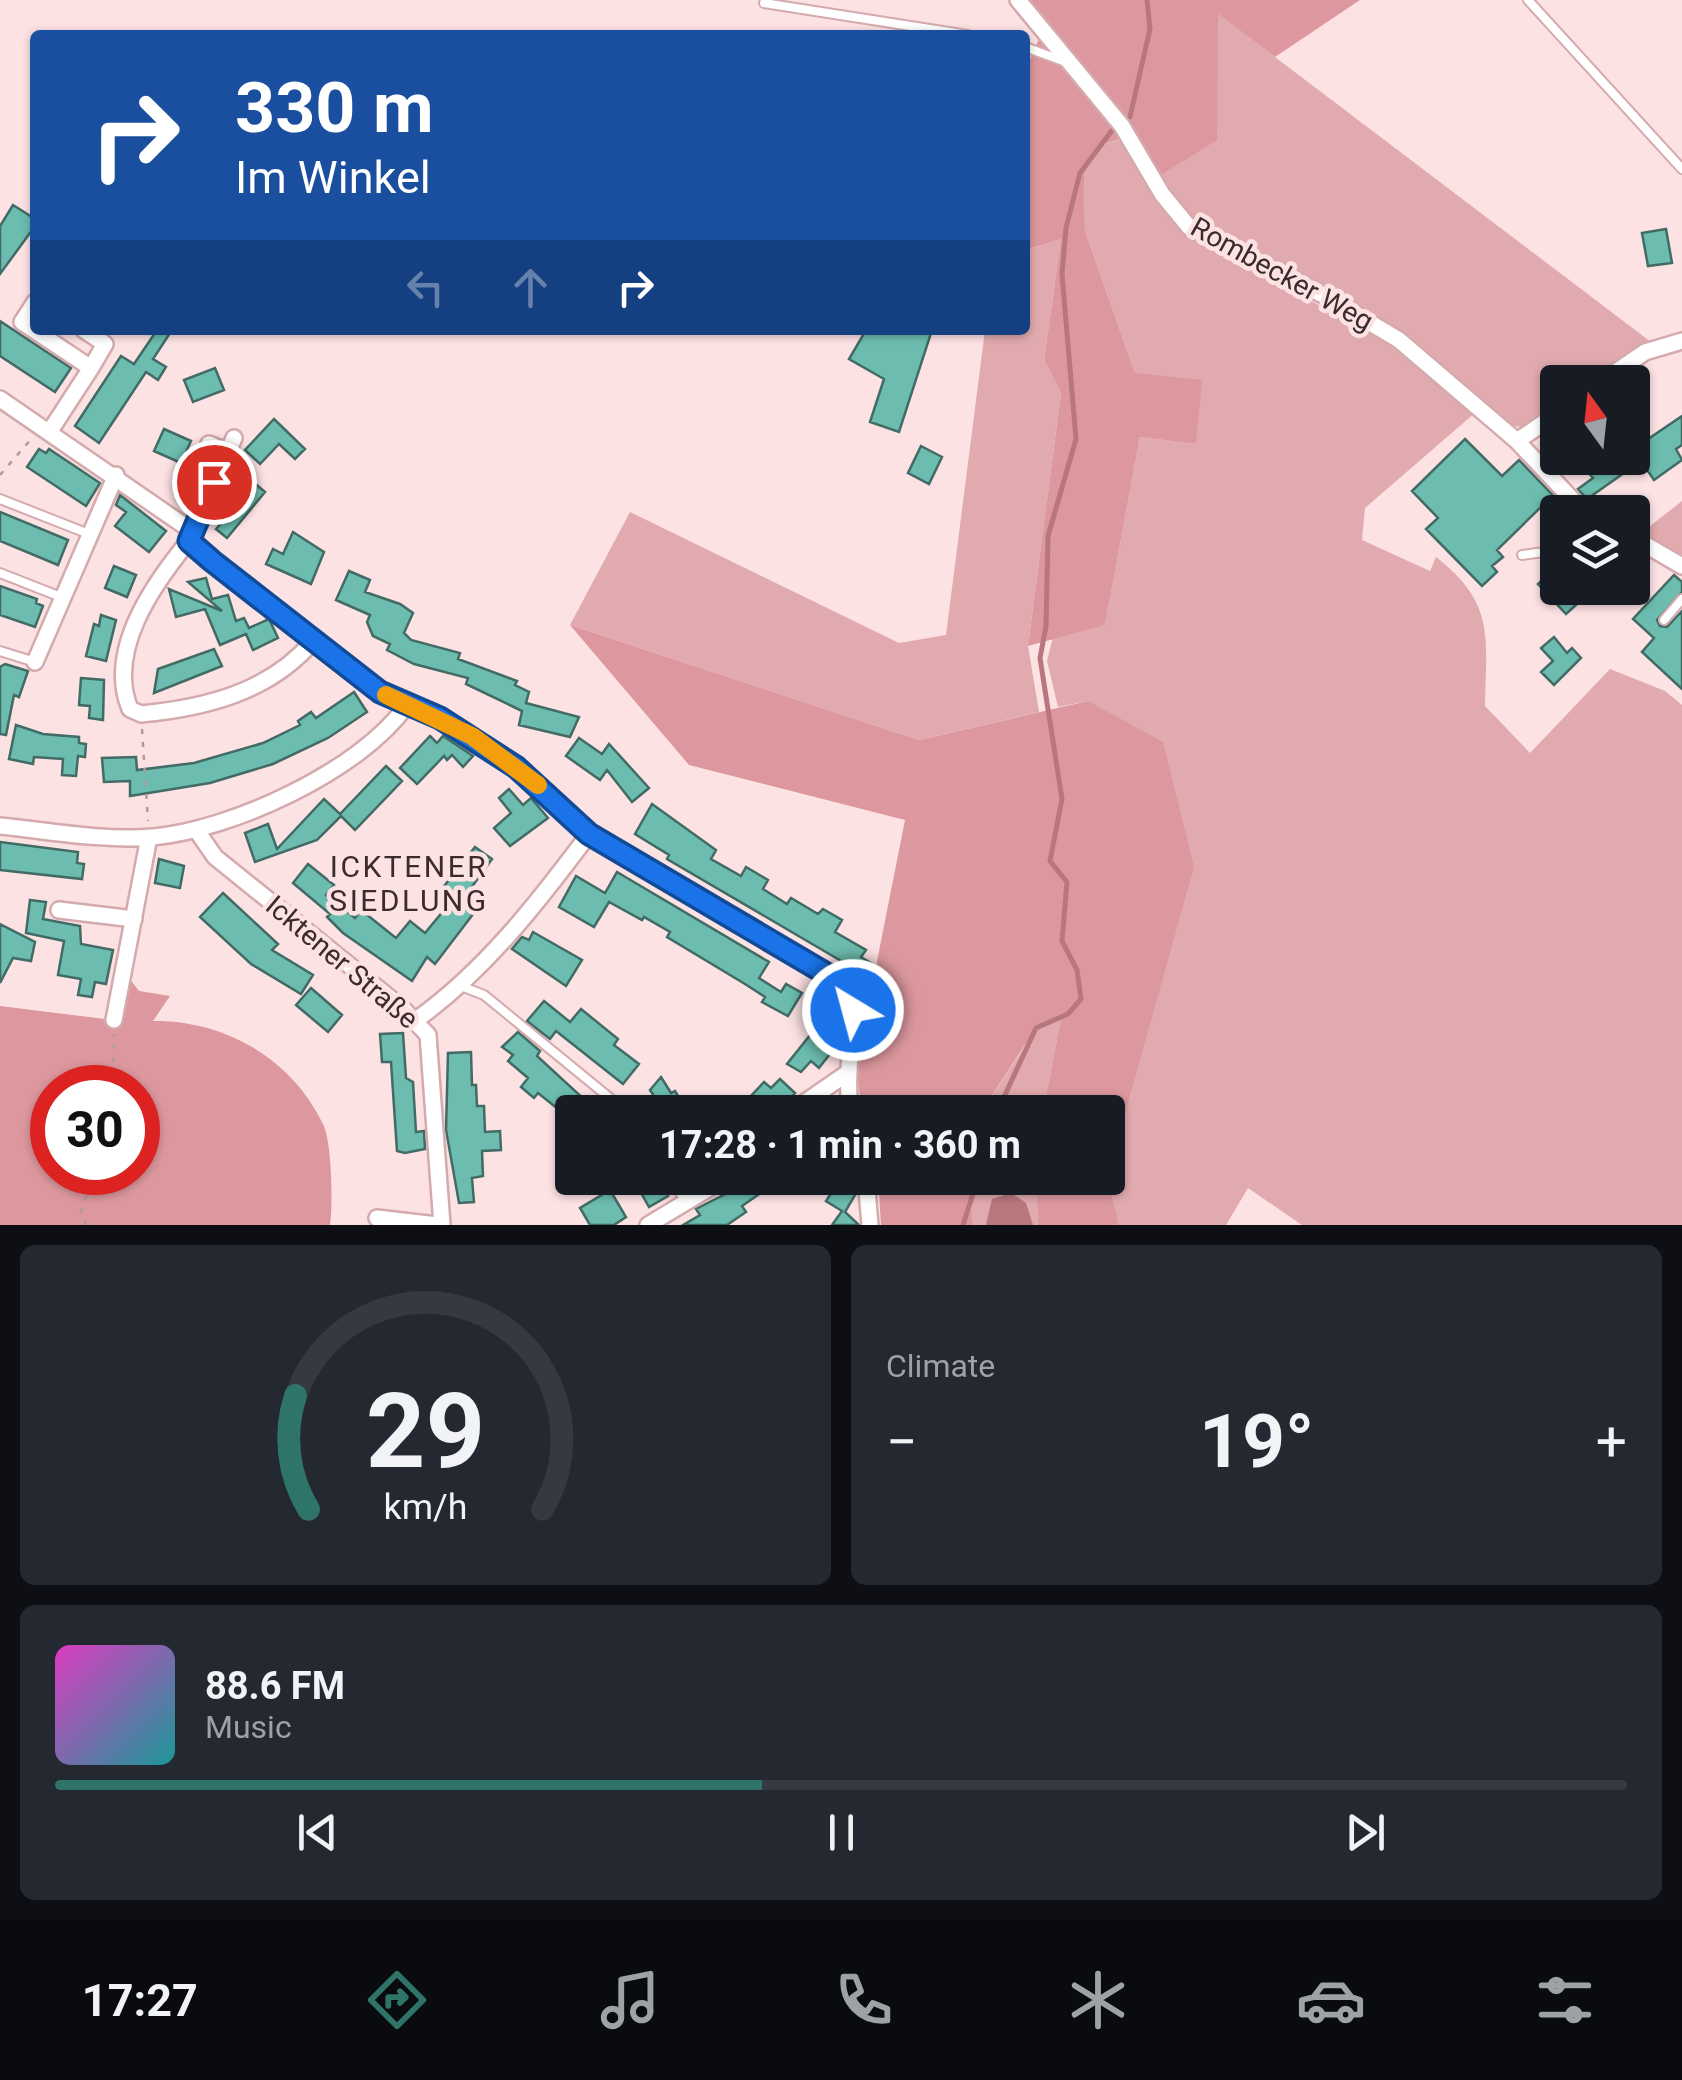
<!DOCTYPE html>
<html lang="en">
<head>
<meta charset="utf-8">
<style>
	:root { --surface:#171b24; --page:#242831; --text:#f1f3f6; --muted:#9ea1a6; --line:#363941; --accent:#2e7469 }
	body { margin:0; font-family:Roboto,sans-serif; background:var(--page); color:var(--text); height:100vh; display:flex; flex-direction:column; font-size:38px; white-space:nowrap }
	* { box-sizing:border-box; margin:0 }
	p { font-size:32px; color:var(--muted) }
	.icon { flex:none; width:55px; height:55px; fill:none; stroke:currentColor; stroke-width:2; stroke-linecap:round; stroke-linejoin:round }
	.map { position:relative; height:1225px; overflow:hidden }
	.sheet { display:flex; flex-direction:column; gap:20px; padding:20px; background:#0d0f14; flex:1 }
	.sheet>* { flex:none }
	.hud { position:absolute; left:30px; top:30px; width:1000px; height:305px; border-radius:10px; box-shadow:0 2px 8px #0004; background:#1a4fa0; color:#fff; overflow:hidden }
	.needle { width:65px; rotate:345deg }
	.buttons { position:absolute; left:1540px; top:365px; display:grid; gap:20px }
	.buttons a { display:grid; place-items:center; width:110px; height:110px; border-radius:10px; background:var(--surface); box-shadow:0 2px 8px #0004; font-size:50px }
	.speed { position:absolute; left:30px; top:1065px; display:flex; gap:20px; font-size:50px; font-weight:700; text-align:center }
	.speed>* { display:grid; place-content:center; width:130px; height:130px; border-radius:50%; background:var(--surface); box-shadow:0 2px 8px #0004; line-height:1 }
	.speed .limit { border:15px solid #d22; background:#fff; color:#111 }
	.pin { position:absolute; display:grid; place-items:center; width:85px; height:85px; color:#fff; margin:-42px; border:5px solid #fff; border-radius:50%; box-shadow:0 2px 10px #0007 }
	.me { position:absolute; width:110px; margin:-55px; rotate:323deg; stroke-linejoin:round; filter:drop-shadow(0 0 8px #0008) }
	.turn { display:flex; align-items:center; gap:35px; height:210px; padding:0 40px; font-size:45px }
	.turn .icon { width:130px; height:130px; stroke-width:2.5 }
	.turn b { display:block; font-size:70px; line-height:85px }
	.lanes { display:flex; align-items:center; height:95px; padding:0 40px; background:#0003; justify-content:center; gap:50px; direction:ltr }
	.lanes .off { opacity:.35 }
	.big { font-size:75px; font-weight:700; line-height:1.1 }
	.sheet .card { flex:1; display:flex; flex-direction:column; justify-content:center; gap:15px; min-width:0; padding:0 35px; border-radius:15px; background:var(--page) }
	.sheet .dial { align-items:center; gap:0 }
	.dial svg { height:260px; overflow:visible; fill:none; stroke:var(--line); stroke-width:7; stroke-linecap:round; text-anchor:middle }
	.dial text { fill:var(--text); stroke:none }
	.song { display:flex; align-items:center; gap:30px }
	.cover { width:120px; height:120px; border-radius:15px; background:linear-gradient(135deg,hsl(310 70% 55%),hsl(180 70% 35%)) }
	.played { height:10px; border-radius:5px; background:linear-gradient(90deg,var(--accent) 45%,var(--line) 45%) }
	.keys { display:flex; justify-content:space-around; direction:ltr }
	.heat { display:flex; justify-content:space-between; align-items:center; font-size:55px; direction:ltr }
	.sheet .tiles { flex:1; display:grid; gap:20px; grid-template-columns:1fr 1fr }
	.card:last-child { grid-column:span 2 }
	.trip { position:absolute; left:555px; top:1095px; width:570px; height:100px; border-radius:10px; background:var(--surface); box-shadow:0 2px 8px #0004; font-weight:700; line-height:100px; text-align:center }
	.menu { display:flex; height:160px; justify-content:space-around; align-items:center; background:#090b0e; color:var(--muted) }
	.menu .icon { width:70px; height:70px }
	.menu .active { color:var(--accent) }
	.menu b { font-size:45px; color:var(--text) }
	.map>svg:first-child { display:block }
</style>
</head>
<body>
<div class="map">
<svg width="1682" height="1225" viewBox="0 0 1682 1225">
	<rect width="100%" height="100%" fill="#fde2e4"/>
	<path fill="#e0aaae" d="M1217,13L1651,342L1593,382H1558L1557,407L1527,428L1507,425L1400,331L1311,279L1192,222L1160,176L1217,139Z
		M1121,139L1155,201L1184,233L1392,344L1476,412L1365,508L1362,540L1430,571L1436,557C1496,604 1486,637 1485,706L1530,753L1610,669L1665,691L1682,705V1225H1302L1248,1188L1226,1225H1119L1105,1183L1122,1118L1088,701L1058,707L1047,661L1053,637L1105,625L1140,437L1196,444L1135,373L1085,231L1084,175L1100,145Z
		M1061,239L1044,360L1061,393L1028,646L1039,712L919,740L570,625L630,512L899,643L946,635L985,330H1025V250Z
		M1682,501V559L1640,534Z
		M1061,1019L1043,1112H981L1036,1030Z
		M969,1178H1036L1038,1225H973Z"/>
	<path fill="#dc989e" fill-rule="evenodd" d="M1029,0H1360L1275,57L1218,14L1217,140L1160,176L1133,135L1100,145L1084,175L1085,231L1135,373L1202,380L1196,444L1140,437L1105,625L1028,646L1061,393L1044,360L1061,239L1025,250V70L1047,21Z
		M570,625L919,740L1088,701L1163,742L1194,867L1108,1174V1112H1043L1061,1019L1035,1030L981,1112H862L856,1067L905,820L689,765Z
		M129,978L139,991L170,996L153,1021C225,1020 292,1059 323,1124C332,1142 333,1204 330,1225H0V1006L121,1021ZM52,1088H138V1172H52Z
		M878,1178H969L973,1225H881Z
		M1036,1178H1107L1119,1225H1038Z"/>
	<path fill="#b8777d" d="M1011,1193L1026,1203L1033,1225H986L992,1199Z"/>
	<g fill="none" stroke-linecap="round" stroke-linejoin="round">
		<path stroke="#b8777d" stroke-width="5" d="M1130,117L1150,29L1147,0
			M997,1112L1036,1028L1068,1014L1081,999L1077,970L1062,941L1067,882L1050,861L1062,799L1040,658L1046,626L1048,536L1076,439L1062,274L1066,228L1080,173L1113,129
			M963,1225L978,1178"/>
	</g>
	<path fill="#6cbdaf" stroke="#416b64" stroke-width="2.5" d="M13,205L35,219V226L0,274V226Z
		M1666,229L1672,263L1648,266L1642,233Z
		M0,321L71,368L55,392L0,356Z
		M157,330H172L153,359L166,367L158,380L146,372L99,443L75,426L121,356L134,364Z
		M866,330H932L899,432L870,422L884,379L849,359Z
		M215,368L224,390L193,402L184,380Z
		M1682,416V445L1676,449L1682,460L1654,480L1641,461L1587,499L1578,489L1593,478L1588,472L1609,458H1632V450Z
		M274,419L305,449L295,459L279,444L260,464L245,450Z
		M164,429L191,441L181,463L154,451Z
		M1465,439L1502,476L1519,460L1569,512H1558V523L1542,506L1497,550L1503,557L1492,566L1497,572L1482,586L1426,529L1438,518L1412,491Z
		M921,446L942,457L929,484L908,473Z
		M39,449L46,453L49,449L100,483L86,506L27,467Z
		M246,476L265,492L227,538L216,529L231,512L222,504Z
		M120,495L166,531L149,552L115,526L126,512L116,505Z
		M0,512L68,540L58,565L0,541Z
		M293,532L324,552L311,584L266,564L273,549L283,554Z
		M1558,565V588H1611L1594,603L1587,595L1566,614L1538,584Z
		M114,566L136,575L127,597L105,588Z
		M349,571L370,580L365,592L400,604L413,613L404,633L411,640L460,653L458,659L517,681L515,685L529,692L526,703L579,717L570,737L519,725L522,711L466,684L468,678L414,664L387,650L390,644L373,636L367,622L370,615L336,600Z
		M1674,575L1682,582V592L1657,620L1660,626L1667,627L1682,611V689L1642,652L1654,638L1633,619Z
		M206,578L212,599L228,595L236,621L244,618L249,628L269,619L278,638L253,650L246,634L220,645L205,609L176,617L169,589L222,611L188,582Z
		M0,586L37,599L36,603L43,606L35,627L0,615Z
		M101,615L116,620L106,661L86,656L94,624L99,626Z
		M1554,637L1567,653L1572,648L1581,658L1554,685L1541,672L1553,661L1541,648Z
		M214,649L222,666L154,693L158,669Z
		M5,664L28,671L19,697L14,695L6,735L0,734V667Z
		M81,678L104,680L103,720L89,718L90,706L79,705Z
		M354,692L367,712L328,738L273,764L210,783L130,796V781L104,782L102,758L136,757L137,770L194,763L263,743L300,725L298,721L311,712L316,718Z
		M16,725L43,734L79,737V743L86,744L85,757L78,756L76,776L62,775L63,759L34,757L33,764L9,759Z
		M430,736L437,743L443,736L473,756L463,767L452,755L447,760L444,756L417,784L400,768Z
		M579,738L602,754L609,744L649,788L632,802L607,770L600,780L566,756Z
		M386,766L402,781L355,830L341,816L317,840L255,862L245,833L268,824L277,849L324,799L340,814Z
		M509,789L523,805L531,798L548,818L510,846L494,828L511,813L499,798Z
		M652,804L716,850L711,859L741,876L746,867L768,880L763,889L787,904L791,898L818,914L823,909L842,920L835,932L866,950L861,957L874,965L867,976L667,859L669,855L635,834Z
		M0,842L78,852L77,863L84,864L82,879L0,870Z
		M475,847L492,859L466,895L480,905L435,964L427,957L412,981L343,933L327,917L330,914L293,883L308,864L334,885L326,895L355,918L361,910L396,938L410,921L425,933L449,904L437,895Z
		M159,859L184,866L180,888L155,883Z
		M617,872L769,962L759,978L781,992L786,984L802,993L788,1016L762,1002L765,997L745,984L667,937L670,932L644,917L642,920L609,902L594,927L559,907L576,876L605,893Z
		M223,893L278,944L272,950L313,975L301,994L251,964L200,917Z
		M30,900L46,902L43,919L80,926L81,944L113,950L106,984L95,982L92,997L78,995L81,979L58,975L64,941L26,933Z
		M0,924L35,942L31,961L13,958L0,983Z
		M533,932L582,960L566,986L512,949L522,937L529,940Z
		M311,988L342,1015L328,1032L296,1005Z
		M544,1001L570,1022L581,1009L618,1039L614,1045L639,1064L623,1084L556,1031L550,1039L527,1021Z
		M815,1029L833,1050L819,1068L811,1061L801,1072L787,1064Z
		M518,1032L540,1051L537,1056L598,1112L563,1113L538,1093L534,1098L521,1087L528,1078L508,1061L513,1055L502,1047Z
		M403,1033L406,1078L413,1082L416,1132L424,1131L425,1149L405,1153L397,1151L391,1062H382L380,1034Z
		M471,1052L472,1085H476L477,1106H484L485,1132L500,1131L501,1150L482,1151L483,1176L472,1178L474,1202L459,1203L446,1130L448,1053Z
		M661,1077L671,1093L675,1091L688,1112H641L658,1102L650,1090Z
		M780,1079L795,1093L777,1112H739L758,1100L752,1095L764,1082L771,1088Z
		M643,1178H649L652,1185L659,1181L668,1196L649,1207L635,1182Z
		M757,1178H782L742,1206L746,1212L727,1225H683L700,1215L696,1209Z
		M837,1184L855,1195L845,1212L859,1225H832L842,1211L826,1201Z
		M610,1190L626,1217L614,1225H590L580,1208Z"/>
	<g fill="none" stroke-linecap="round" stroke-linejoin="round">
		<defs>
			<path id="lane" d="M1528,0L1682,169
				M764,3L968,35
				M1025,47L1063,61
				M0,499L89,534
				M1522,555L1558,550
				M0,573L61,597
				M1664,620L1682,599
				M0,651L35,662
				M461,986L484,995L627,1112
				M671,1178L686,1202"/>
			<path id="street" d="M1018,0L1122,126L1162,194L1189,227L1327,297L1399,340L1517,441L1584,512
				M35,302L22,322L91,368L50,431
				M84,330L105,344L91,368
				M1601,382L1645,352L1682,341
				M0,399L192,531
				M234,438C223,463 201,525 187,543C153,585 106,651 130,709L141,714C205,708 270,692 313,641
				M1517,441L1558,413
				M209,444L228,452
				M1632,537L1682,566
				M189,541L379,692L440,718L517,767L589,834L847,986C859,1008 843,1077 851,1112
				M35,662L116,475
				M0,826C50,831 102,841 153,837C231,830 360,771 406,706
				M197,831L215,857L401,1007L428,1035L442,1225
				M59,910L134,919
				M114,1020L149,837
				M416,1020C485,971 539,901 589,834
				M791,1112L846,1074
				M866,1178L870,1225
				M377,1218L437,1225
				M648,1225L726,1178"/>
		</defs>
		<use href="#lane" stroke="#d4aaad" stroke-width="12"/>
		<use href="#street" stroke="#d4aaad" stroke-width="20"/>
		<path stroke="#b19a9c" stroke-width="2.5" stroke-dasharray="5 8" stroke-linecap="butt" d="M0,475L32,438
			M142,729L148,821
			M113,1088L114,1034
			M86,1225L81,1212L94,1172"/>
		<use href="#lane" stroke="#fff" stroke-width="8"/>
		<use href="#street" stroke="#fff" stroke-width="15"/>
	</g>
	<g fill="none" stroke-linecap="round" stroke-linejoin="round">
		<defs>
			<path id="route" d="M214,482L189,541L212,561L380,692L440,718L516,767L589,834L847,986L853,1010"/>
		</defs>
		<use href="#route" stroke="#114b97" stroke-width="25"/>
		<use href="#route" stroke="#1a73e8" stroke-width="18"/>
		<path stroke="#f59e0b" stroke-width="18" d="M386,695L472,736L538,785"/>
	</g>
	<g text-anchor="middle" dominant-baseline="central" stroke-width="9" stroke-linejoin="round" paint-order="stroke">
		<g font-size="28" fill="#3b2b2c" stroke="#fde2e4">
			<text transform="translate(1282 274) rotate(29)">Rombecker Weg</text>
			<text transform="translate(342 962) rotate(40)">Icktener Straße</text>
		</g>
		<g font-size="30" letter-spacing="2.5" fill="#3b2b2c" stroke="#fde2e4">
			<text x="409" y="866">ICKTENER<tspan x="409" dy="34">SIEDLUNG</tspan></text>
		</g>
	</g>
</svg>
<div class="buttons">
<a><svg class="needle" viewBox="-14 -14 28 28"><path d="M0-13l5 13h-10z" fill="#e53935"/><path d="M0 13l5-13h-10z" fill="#9ea1a6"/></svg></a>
<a><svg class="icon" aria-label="layers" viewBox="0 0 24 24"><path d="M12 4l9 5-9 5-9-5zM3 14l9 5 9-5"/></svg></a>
</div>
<div class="speed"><div class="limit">30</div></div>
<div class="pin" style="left:214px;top:482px;background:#d93025"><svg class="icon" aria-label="arrive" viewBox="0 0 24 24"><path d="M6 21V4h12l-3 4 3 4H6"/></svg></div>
<svg class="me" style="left:853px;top:1010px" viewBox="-20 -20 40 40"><circle r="17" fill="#1a73e8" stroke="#fff" stroke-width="3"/><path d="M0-11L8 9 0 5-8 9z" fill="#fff"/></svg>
<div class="trip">17:28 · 1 min · 360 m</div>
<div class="hud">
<div class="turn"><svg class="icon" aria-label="right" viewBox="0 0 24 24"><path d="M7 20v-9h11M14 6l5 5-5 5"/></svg><div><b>330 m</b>Im Winkel</div></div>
<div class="lanes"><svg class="icon off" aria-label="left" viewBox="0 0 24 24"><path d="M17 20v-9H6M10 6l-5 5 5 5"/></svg><svg class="icon off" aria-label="ahead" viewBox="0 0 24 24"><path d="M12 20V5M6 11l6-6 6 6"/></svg><svg class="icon" aria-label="right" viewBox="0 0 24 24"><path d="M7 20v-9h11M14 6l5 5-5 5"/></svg></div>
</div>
</div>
<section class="sheet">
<div class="tiles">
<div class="card dial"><svg viewBox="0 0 100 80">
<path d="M14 69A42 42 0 1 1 86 69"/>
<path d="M14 69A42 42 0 0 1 10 34" stroke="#2e7469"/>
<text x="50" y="56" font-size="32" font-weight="700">29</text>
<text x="50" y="72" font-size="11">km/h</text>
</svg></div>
<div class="card"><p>Climate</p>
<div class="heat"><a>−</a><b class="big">19°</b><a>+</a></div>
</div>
<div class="card">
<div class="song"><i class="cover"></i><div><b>88.6 FM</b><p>Music</p></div></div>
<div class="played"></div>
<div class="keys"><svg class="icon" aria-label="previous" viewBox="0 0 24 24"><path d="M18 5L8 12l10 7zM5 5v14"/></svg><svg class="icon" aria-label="pause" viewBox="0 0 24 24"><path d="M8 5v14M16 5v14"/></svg><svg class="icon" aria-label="next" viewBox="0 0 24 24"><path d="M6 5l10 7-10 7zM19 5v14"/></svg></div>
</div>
</div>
</section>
<nav class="menu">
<b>17:27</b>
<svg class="icon active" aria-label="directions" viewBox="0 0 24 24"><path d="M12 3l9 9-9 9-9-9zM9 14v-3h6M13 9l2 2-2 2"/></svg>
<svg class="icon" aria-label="music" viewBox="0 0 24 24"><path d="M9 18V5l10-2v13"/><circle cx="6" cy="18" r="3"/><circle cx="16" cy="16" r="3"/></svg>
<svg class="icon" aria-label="phone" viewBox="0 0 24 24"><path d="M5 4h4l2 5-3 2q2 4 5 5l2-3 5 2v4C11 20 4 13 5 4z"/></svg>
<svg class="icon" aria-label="climate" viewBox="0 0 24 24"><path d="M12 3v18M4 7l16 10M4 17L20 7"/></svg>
<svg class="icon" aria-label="car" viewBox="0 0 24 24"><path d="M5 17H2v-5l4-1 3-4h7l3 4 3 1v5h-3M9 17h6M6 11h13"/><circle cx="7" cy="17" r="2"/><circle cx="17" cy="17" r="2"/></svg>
<svg class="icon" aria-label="filters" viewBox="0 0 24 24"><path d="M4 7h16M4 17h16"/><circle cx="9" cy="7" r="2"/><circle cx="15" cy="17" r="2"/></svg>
</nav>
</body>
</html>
